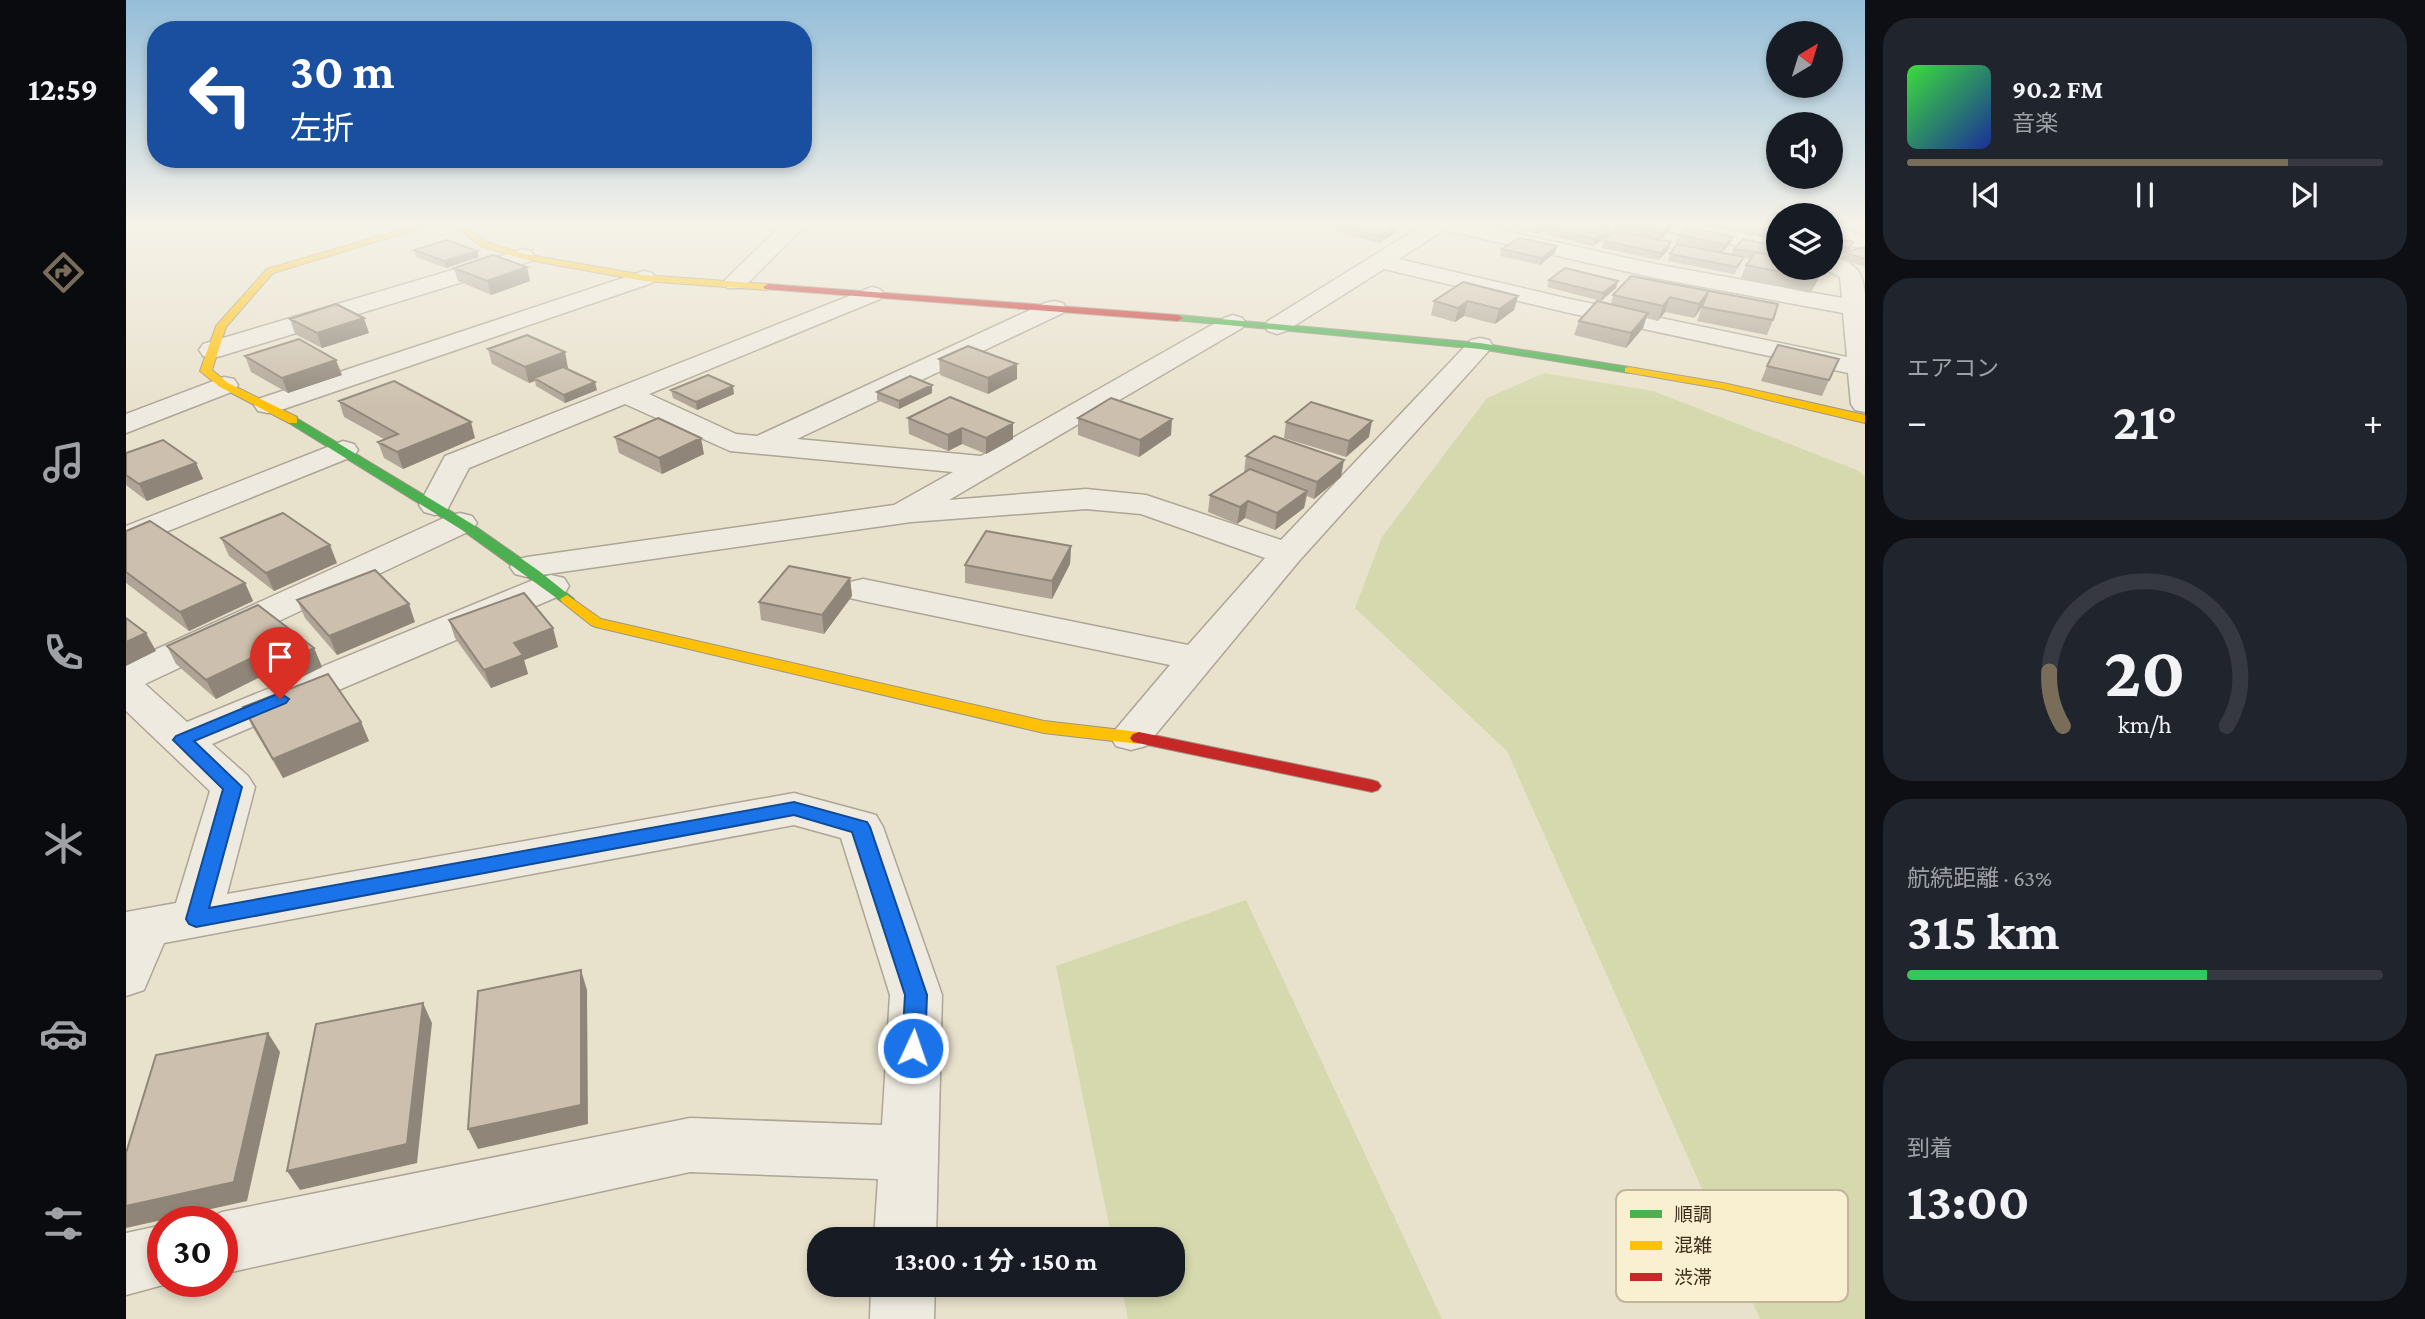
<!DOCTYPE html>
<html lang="ja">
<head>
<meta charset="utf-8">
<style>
	:root { --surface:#171b24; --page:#20242c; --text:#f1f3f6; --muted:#9ea1a6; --line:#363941; --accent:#796d5a }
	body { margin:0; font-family:"Crimson Pro","Noto Sans JP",serif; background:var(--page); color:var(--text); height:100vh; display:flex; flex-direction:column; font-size:26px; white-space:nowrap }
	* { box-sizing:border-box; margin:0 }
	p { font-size:23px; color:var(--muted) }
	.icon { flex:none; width:38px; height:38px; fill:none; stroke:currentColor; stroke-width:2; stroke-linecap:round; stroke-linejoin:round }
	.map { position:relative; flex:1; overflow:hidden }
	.panel { display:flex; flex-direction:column; gap:18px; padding:18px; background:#0d0f14; width:560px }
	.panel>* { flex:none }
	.banner { position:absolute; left:21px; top:21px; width:665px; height:147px; border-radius:28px; box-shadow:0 4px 10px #0003; background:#1a4fa0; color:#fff; overflow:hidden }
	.needle { width:46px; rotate:38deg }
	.fabs { position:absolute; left:1640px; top:21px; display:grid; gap:14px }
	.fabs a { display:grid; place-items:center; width:77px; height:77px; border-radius:50%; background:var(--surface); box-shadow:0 4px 10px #0003; font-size:35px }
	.speed { position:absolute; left:21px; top:1206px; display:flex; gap:14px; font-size:35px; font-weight:700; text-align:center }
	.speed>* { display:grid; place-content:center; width:91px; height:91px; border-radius:50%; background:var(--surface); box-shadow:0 4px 10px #0003; line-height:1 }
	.speed .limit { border:10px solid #d22; background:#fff; color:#111 }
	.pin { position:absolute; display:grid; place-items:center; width:60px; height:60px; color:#fff; margin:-72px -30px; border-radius:50% 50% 50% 0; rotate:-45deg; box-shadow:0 0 7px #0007 }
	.pin .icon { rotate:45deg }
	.me { position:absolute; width:77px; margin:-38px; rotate:3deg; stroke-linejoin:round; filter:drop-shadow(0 0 5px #0008) }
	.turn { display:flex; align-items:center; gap:24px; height:147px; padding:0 28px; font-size:32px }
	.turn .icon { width:91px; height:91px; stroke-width:2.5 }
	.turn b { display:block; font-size:49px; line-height:60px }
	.big { font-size:52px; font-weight:700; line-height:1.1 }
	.panel .widget { flex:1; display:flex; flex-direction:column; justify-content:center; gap:10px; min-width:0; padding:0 24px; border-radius:28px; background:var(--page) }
	.panel .dial { align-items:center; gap:0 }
	.dial svg { height:182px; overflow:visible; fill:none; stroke:var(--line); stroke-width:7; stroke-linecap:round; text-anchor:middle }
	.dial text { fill:var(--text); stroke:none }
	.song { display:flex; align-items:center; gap:21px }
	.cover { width:84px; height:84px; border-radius:10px; background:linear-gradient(135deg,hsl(120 70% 55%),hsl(230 70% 35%)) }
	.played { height:7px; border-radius:4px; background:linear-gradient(90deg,var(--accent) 80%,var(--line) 80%) }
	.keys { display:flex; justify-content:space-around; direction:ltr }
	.heat { display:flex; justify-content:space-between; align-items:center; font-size:38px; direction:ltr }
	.charge { height:10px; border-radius:5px; background:linear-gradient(90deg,#34c759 63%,var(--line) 0) }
	.trip { position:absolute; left:681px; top:1227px; width:378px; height:70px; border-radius:28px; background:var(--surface); box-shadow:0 4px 10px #0003; font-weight:700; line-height:70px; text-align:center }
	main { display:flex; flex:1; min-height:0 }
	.menu { display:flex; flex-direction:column; width:126px; justify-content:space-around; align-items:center; background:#090b0e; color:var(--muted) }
	.menu .icon { width:49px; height:49px }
	.menu .current { color:var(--accent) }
	.menu b { font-size:32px; color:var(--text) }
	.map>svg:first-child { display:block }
</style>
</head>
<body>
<main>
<nav class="menu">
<b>12:59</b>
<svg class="icon current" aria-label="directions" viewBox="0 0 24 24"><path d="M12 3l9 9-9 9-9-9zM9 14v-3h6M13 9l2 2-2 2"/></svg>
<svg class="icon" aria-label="music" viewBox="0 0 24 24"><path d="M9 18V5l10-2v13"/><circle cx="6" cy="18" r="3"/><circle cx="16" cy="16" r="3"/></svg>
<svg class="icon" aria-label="phone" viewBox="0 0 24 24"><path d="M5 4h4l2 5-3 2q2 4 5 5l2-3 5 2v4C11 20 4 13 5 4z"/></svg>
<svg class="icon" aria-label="climate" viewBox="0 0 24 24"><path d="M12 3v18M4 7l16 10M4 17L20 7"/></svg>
<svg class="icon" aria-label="car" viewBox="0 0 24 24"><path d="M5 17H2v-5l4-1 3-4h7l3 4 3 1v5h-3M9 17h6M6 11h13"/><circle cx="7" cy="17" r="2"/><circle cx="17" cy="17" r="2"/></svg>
<svg class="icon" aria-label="filters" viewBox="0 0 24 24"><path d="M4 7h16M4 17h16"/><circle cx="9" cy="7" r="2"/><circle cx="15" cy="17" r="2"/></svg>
</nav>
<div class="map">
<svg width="1739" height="1319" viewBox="0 0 1739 1319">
	<rect width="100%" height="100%" fill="#e8e1cc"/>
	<path fill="#d6d9ad" d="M1418,373L1527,391L1733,471L1739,477V1319H1634L1381,751L1229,608L1256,537L1361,398Z
		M1120,900L1316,1319H1002L995,1285L1046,1284V1239H986L930,966Z"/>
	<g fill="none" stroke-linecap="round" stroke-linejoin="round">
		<defs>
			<path id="street" d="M658,223H681L617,288H601L597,283L601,278Z
				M1300,223H1342L1529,264L1716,298L1714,277L1696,268H1704V256C1729,263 1736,269 1739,293V412L1729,410L1725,404L1722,373L1439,312L1258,269L1160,331L1151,334L1142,331L1138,326L1142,321ZM1318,230L1529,278L1717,313L1721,357L1439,298L1273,259Z
				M1520,223H1563L1652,240V254L1531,229L1524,227Z
				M1704,226L1739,236V250L1704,239Z
				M397,249L405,251L408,256L405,261L95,356L86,358L77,356L73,350L77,344Z
				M518,271L526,273L530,278L526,283L152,411L142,413L132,411L128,405L132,399Z
				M746,287L754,289L758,294L754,299L523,394L610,434L631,436L919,303L928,301L937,303L940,308L937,313L671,439L855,456L1098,318L1107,315L1116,318L1120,323L1116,328L823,500L960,489L1020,495L1155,540L1345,340L1354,338L1363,340L1367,346L1173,561L1020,746L1005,750L990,746L984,736L1044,665L737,601L724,598L719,590L724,582L737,579L1062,645L1139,558L1015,514L960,509L785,522L401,577L389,574L384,567L389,560L401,557L768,505L827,472L604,451L499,404L343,468L320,512L309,515L298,512L293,505L319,456Z
				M98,377L108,379L112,385L108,391L0,433V414Z
				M217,441L228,444L232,450L228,456L0,548V526Z
				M334,513L346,516L351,523L346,530L19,684L61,722L412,578L425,575L438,578L443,586L438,594L86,744L122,776L129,787L101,894L668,793L750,815L757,827L816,995L810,1239H748L752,1179L564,1172L96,1274V1222H74L96,1212L564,1118L756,1125L764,995L715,838L668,825L38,943L18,990L0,996V912L50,903L84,791L0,711V663L322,516Z
				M37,1225V1281H52L0,1295V1233Z
				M745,1284H809L808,1319H744Z"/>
			<path id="fast" d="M1052,315L1354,343L1503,367L1509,370L1503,373L1354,349L1048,320L1047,318Z
				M167,416L346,524L413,571L448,599L446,602H436L336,530L163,423V417Z"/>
			<path id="slow" d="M298,223H311L147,273L100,327L86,370L102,383L171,417V423H163L94,387L74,371L90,326L141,269Z
				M325,223H334L361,242L398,254L518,275L642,284L647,287L642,290L518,281L397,259L355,246Z
				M1503,367L1597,383L1739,415V423L1597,389L1499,372V368Z
				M441,595L475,619L918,721L1013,732L1022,738L1013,744L918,733L470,627L465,625L436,602L434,599Z"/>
			<path id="jam" d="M642,284L1052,315L1057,318L1052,321L639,289L637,287Z
				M1013,732L1246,780L1252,782L1255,786L1252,790L1246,792L1007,742L1004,738L1007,734Z"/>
		</defs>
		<use href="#street" stroke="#ada596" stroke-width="3"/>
		<use href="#fast" stroke="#9d9586" stroke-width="2"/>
		<use href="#slow" stroke="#9d9586" stroke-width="2"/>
		<use href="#jam" stroke="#9d9586" stroke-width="2"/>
		<use href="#street" fill="#efeadf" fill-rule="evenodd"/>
		<use href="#fast" fill="#4caf50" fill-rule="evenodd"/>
		<use href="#slow" fill="#ffc107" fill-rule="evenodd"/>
		<use href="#jam" fill="#c62828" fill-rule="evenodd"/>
	</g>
	<path fill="#afa495" d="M1365,223H1430L1413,234Z
		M1432,223H1487L1479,228L1482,236L1467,246L1421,235L1423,228Z
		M1489,223L1547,224L1544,230L1535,240L1486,230Z
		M1585,223H1652V240L1584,227Z
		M1211,226H1270L1269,233L1253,243L1210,232Z
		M1553,235L1605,243L1596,252L1550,242Z
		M1704,237L1725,248L1723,251L1739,247V267L1716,259L1717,255L1704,252Z
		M1617,239L1652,268H1697L1692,279L1684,293L1615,278L1620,265L1624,259L1617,258L1615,264L1608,274L1542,261L1544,254L1606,255L1608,249Z
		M1478,241L1543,249L1533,260L1476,248Z
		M1376,249L1429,253L1414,265L1374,256Z
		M288,250L353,257L320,268L290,257Z
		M401,267L404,281L365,295L332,281L328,268Z
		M1505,276L1647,320L1641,335L1571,321L1576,307L1568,318L1539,312L1532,321L1520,318L1517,328L1500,348L1448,335L1453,321L1485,304L1487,295Z
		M1423,280L1490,288L1475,301L1421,287Z
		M1392,296L1388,310L1369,324L1338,316L1329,322L1305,315L1308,301Z
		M164,319L243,333L196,348L169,334Z
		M362,349L442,368L440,369L471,390L439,403L410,386L409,381L403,383L366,364Z
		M119,356L216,375L162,393L125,372Z
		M813,359L891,364V379L862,394L814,375Z
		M1641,366L1703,380L1696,396L1635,381Z
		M545,390L608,394L571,410L547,398Z
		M751,392L806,393L773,409L751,400Z
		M824,397L887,439L860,454L836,444L822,451L783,434L782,418Z
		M213,401L349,438L277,469L258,458L252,442L258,439L218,417Z
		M952,418L1045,435L1013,457L952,435Z
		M1160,422L1243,437L1220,457L1158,438Z
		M489,437L578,454L536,474L493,453Z
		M0,453L70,463L77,479L21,501L0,485Z
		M1120,456L1215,477L1188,499L1181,496L1178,508L1149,530L1119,518L1111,524L1082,512L1084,495L1118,473Z
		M0,531L119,583L127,601L63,631L0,583Z
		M95,538L211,563L148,591L103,556Z
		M945,546L944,564L926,599L839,583V565Z
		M724,578L726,596L698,634L635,620L633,602Z
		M171,600L289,622L211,655L179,618Z
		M323,620L432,647L398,660L402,674L365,688L329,638Z
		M41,646L188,648L196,667L158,686L142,673L90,699L50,664Z
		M117,707L235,722L243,741L157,778L126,726Z"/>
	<path fill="#8f8679" d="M1416,223H1430L1413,234Z
		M1479,223H1486L1478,228Z
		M1547,224L1544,230L1535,240L1537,233Z
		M1270,226L1269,233L1253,243L1254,236Z
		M1484,229L1482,236L1467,246L1469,239Z
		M1607,237L1605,243L1596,252L1599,245Z
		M1545,242L1543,249L1533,260L1535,253Z
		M1431,246L1429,253L1414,265L1416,258Z
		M351,251L353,257L320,268L318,261Z
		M401,267L404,281L365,295L361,281Z
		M1697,268L1692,279L1684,293L1690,279Z
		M1492,281L1490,288L1475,301L1477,293Z
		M1582,292L1577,306L1568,318L1573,304Z
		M1392,296L1388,310L1369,324L1373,309Z
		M1544,297L1539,312L1532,321L1537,306Z
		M1342,301L1338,316L1329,322L1332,308Z
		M1522,313L1517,328L1500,348L1505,333Z
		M238,318L243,333L196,348L191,333Z
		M439,352L442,368L411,380L408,378L409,381L403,383L399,367Z
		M210,360L216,375L162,393L156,378Z
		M891,364V379L862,394V378Z
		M469,382L471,390L439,403L438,395Z
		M806,385V393L773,409V401Z
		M607,386L608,394L571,410L570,402Z
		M1046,419L1045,435L1013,457L1014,440Z
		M1246,421L1243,437L1220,457L1223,441Z
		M345,422L349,438L277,469L271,452Z
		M887,423V439L860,454V438Z
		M836,428V444L822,451V435Z
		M575,438L578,454L536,474L533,458Z
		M1218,460L1215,477L1188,499L1191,482Z
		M70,463L77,479L21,501L13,484Z
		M1181,491L1178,508L1149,530L1151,513Z
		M1122,501L1119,518L1111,524L1114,507Z
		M204,545L211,563L148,591L140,573Z
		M945,546L944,564L926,599V581Z
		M724,578L726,596L698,634L696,615Z
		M119,583L127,601L63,631L54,612Z
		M283,604L289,622L211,655L203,636Z
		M427,628L432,647L398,660L402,674L365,688L358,670L388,643Z
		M20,633L30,651L0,666V642Z
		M188,648L196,667L158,686L149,667Z
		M134,654L142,673L90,699L80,680Z
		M235,722L243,741L157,778L147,759Z
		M455,970L461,990L462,1124L352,1149L342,1129Z
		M297,1003L306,1023L291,1163L174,1190L161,1171Z
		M142,1033L154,1052L121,1201L0,1228V1206Z"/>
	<path fill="#ccbfad" stroke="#8f8679" stroke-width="2" d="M1215,223H1255L1270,226L1254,236L1211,226Z
		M1432,223H1457L1484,229L1469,239L1423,228Z
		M1488,223H1542L1547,224L1537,233Z
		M1634,223H1652V226Z
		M1562,227L1607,237L1599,245L1553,235Z
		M1489,231L1545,242L1535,253L1478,241Z
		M1704,237L1727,242L1723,248L1704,245Z
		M1393,238L1431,246L1416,258L1376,249Z
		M1617,239L1652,246V256L1608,249Z
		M321,240L351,251L318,261L288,250Z
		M1551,244L1618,257L1611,267L1544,254Z
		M1739,247V259L1719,252Z
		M1630,252L1652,256V268H1697L1690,279L1620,265Z
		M367,255L401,267L361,281L328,268Z
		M1439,268L1492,281L1477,293L1423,280Z
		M1505,276L1652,304L1647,320L1576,307L1582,292L1573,304L1544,297L1537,306L1487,295Z
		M1337,282L1392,296L1373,309L1342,301L1332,308L1308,301Z
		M1471,301L1522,313L1505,333L1453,321Z
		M210,304L238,318L191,333L164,319Z
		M401,335L439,352L399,367L362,349Z
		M173,339L210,360L156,378L119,356Z
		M1652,345L1713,359L1703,380L1641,366Z
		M842,346L891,364L862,378L813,359Z
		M437,367L469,382L438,395L408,378Z
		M582,375L607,386L570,402L545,390Z
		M784,376L806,385L773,401L751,392Z
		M268,381L345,422L271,452L252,442L272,434L213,401Z
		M824,397L887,423L860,438L836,428L822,435L782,418Z
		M985,398L1046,419L1014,440L952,418Z
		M1185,402L1246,421L1223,441L1160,422Z
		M532,418L575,438L533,458L489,437Z
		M1148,436L1218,460L1191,482L1120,456Z
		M37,440L70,463L13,484L0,475V453Z
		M1124,469L1181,491L1151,513L1122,501L1114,507L1084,495Z
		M157,513L204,545L140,573L95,538Z
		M24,521L119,583L54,612L0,572V531Z
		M860,531L945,546L926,581L839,565Z
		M663,566L724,578L696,615L633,602Z
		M249,570L283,604L203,636L171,600Z
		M398,593L427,628L388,643L397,655L358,670L323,620Z
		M132,605L188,648L149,667L134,654L80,680L41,646Z
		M0,618L20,633L0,642Z
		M202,674L235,722L147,759L117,707Z
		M455,970V1105L342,1129L352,991Z
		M297,1003L281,1144L161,1171L190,1024Z
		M142,1033L108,1182L0,1206V1153L30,1055Z"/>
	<linearGradient id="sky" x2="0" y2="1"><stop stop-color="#95bed9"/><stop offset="0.55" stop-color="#f5f2e8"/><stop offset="1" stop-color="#f5f2e8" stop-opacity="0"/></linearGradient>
	<rect width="1739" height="408" fill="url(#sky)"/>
	<path fill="#1a73e8" stroke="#114b97" stroke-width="2" d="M154,693L163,699L160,703L68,741L116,787L83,908L668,802L741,822L744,827L801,995L799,1048L795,1054L787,1057L779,1054L776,1048L779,995L726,832L668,815L70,927L63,924L60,919L97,789L47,740L50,736Z"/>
	<rect x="1490" y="1190" width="232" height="112" rx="10" fill="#f9f0d2" stroke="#c1b69b" stroke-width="2"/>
	<rect x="1504" y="1210" width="32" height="8" fill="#4caf50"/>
	<rect x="1504" y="1241" width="32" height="9" fill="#ffc107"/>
	<rect x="1504" y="1273" width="32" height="8" fill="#c62828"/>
	<g font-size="19" fill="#3d2e1c">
		<text x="1548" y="1221">順調</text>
		<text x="1548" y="1252">混雑</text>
		<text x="1548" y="1284">渋滞</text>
	</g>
</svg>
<div class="fabs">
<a><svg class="needle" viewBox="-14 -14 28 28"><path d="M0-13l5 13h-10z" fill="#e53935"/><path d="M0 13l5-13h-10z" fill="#9ea1a6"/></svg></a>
<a><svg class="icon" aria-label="sound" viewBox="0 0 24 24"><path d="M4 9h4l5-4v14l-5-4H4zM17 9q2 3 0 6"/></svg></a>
<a><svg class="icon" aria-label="layers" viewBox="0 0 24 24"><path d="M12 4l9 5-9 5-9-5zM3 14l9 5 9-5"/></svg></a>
</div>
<div class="speed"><div class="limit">30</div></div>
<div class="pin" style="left:154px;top:699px;background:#d93025"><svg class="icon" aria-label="arrive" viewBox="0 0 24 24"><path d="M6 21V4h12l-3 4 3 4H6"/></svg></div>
<svg class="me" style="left:787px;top:1048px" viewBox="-20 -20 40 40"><circle r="17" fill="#1a73e8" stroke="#fff" stroke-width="3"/><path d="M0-11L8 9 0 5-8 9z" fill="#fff"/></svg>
<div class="trip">13:00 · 1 分 · 150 m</div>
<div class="banner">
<div class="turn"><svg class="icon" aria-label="left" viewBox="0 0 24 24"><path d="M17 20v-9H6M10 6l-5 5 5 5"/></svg><div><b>30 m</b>左折</div></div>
</div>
</div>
<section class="panel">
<div class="widget">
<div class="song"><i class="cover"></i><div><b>90.2 FM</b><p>音楽</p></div></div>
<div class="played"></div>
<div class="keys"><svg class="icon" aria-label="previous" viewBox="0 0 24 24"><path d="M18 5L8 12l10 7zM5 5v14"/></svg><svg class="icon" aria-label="pause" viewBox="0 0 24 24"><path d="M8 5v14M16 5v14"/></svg><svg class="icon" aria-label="next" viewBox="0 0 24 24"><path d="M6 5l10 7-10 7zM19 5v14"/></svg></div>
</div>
<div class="widget"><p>エアコン</p>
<div class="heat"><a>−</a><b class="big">21°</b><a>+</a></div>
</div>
<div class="widget dial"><svg viewBox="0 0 100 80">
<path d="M14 69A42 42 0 1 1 86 69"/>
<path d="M14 69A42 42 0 0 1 8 45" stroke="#796d5a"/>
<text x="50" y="56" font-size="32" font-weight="700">20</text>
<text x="50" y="72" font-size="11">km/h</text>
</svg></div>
<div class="widget"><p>航続距離 · 63%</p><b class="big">315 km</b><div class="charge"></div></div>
<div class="widget"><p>到着</p><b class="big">13:00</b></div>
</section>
</main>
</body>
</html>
